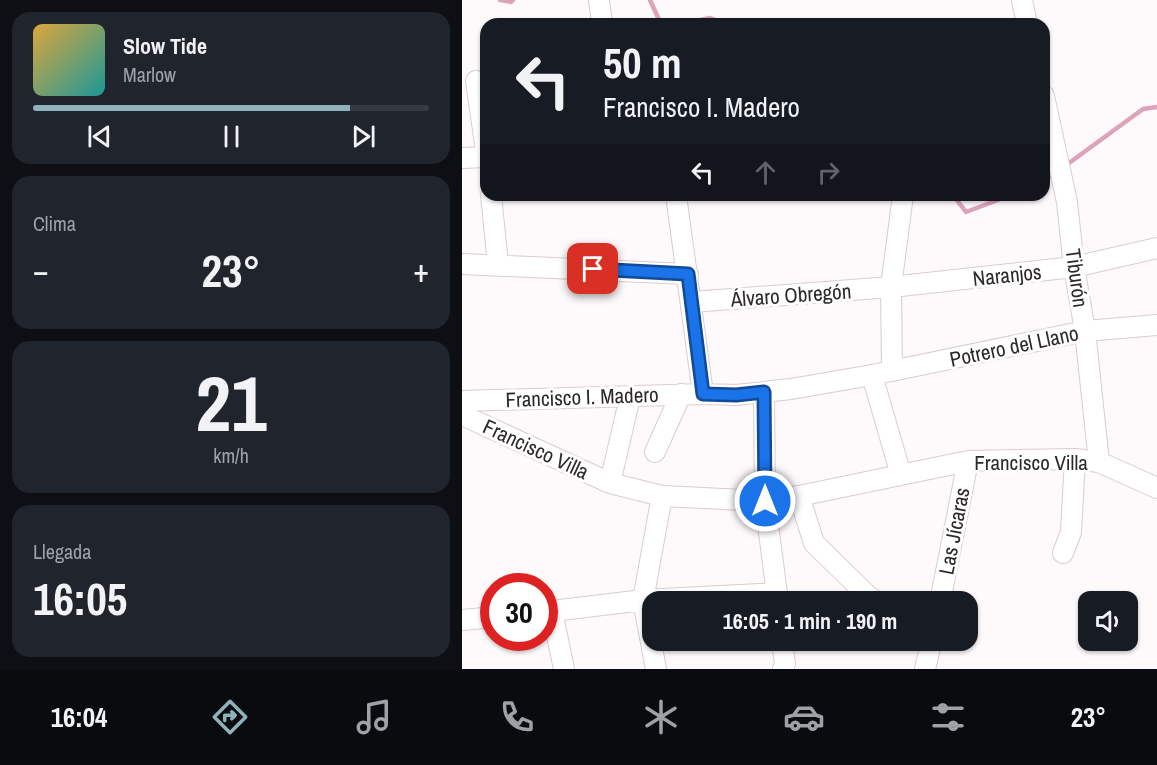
<!DOCTYPE html>
<html lang="es">
<head>
<meta charset="utf-8">
<style>
	:root { --surface:#171b24; --page:#20242c; --text:#f1f3f6; --muted:#9ea1a6; --line:#363941; --accent:#8eb2b9 }
	body { margin:0; font-family:"Archivo Narrow",sans-serif; background:var(--page); color:var(--text); height:100vh; display:flex; flex-direction:column; font-size:22px; white-space:nowrap }
	* { box-sizing:border-box; margin:0 }
	p { font-size:20px; color:var(--muted) }
	.icon { flex:none; width:33px; height:33px; fill:none; stroke:currentColor; stroke-width:2; stroke-linecap:round; stroke-linejoin:round }
	.map { position:relative; flex:1; overflow:hidden }
	.panel { display:flex; flex-direction:column; gap:12px; padding:12px; background:#0d0f14; width:462px }
	.panel>* { flex:none }
	.hud { position:absolute; left:18px; top:18px; width:570px; height:183px; border-radius:18px; box-shadow:0 2px 4px #0004; background:#171b24; color:var(--text); overflow:hidden }
	.tools { position:absolute; left:616px; top:591px; display:grid; gap:12px }
	.tools a { display:grid; place-items:center; width:60px; height:60px; border-radius:12px; background:var(--surface); box-shadow:0 2px 4px #0004; font-size:30px }
	.speed { position:absolute; left:18px; top:573px; display:flex; gap:12px; font-size:30px; font-weight:700; text-align:center }
	.speed>* { display:grid; place-content:center; width:78px; height:78px; border-radius:50%; background:var(--surface); box-shadow:0 2px 4px #0004; line-height:1 }
	.speed .limit { border:9px solid #d22; background:#fff; color:#111 }
	.pin { position:absolute; display:grid; place-items:center; width:51px; height:51px; color:#fff; margin:-26px; border-radius:12px; box-shadow:0 3px 9px #0006 }
	.me { position:absolute; width:66px; margin:-33px; rotate:0deg; stroke-linejoin:round; filter:drop-shadow(0 0 4px #0008) }
	.turn { display:flex; align-items:center; gap:21px; height:126px; padding:0 24px; font-size:27px }
	.turn .icon { width:78px; height:78px; stroke-width:2.5 }
	.turn b { display:block; font-size:42px; line-height:51px }
	.lanes { display:flex; align-items:center; height:57px; padding:0 24px; background:#0003; justify-content:center; gap:30px; direction:ltr }
	.lanes .off { opacity:.35 }
	.big { font-size:45px; font-weight:800; line-height:1.1 }
	.panel .tile { flex:1; display:flex; flex-direction:column; justify-content:center; gap:9px; min-width:0; padding:0 21px; border-radius:18px; background:var(--page) }
	.panel .dial { align-items:center; gap:0 }
	.dial b { font-size:78px; line-height:1 }
	.song { display:flex; align-items:center; gap:18px }
	.cover { width:72px; height:72px; border-radius:9px; background:linear-gradient(135deg,hsl(40 70% 55%),hsl(180 70% 35%)) }
	.played { height:6px; border-radius:3px; background:linear-gradient(90deg,var(--accent) 80%,var(--line) 80%) }
	.keys { display:flex; justify-content:space-around; direction:ltr }
	.heat { display:flex; justify-content:space-between; align-items:center; font-size:33px; direction:ltr }
	.trip { position:absolute; left:180px; top:591px; width:336px; height:60px; border-radius:18px; background:var(--surface); box-shadow:0 2px 4px #0004; font-weight:800; line-height:60px; text-align:center }
	.dock { display:flex; height:96px; justify-content:space-around; align-items:center; background:#090b0e; color:var(--muted) }
	.dock .icon { width:42px; height:42px }
	.dock .selected { color:var(--accent) }
	.dock b { font-size:27px; color:var(--text) }
	main { display:flex; flex:1; min-height:0 }
	.map>svg:first-child { display:block }
</style>
</head>
<body>
<main>
<section class="panel">
<div class="tile">
<div class="song"><i class="cover"></i><div><b>Slow Tide</b><p>Marlow</p></div></div>
<div class="played"></div>
<div class="keys"><svg class="icon" aria-label="previous" viewBox="0 0 24 24"><path d="M18 5L8 12l10 7zM5 5v14"/></svg><svg class="icon" aria-label="pause" viewBox="0 0 24 24"><path d="M8 5v14M16 5v14"/></svg><svg class="icon" aria-label="next" viewBox="0 0 24 24"><path d="M6 5l10 7-10 7zM19 5v14"/></svg></div>
</div>
<div class="tile"><p>Clima</p>
<div class="heat"><a>−</a><b class="big">23°</b><a>+</a></div>
</div>
<div class="tile dial"><b>21</b><p>km/h</p></div>
<div class="tile"><p>Llegada</p><b class="big">16:05</b></div>
</section>
<div class="map">
<svg width="695" height="669" viewBox="0 0 695 669">
	<rect width="100%" height="100%" fill="#fef9fb"/>
	<g fill="none" stroke-linecap="round" stroke-linejoin="round">
		<path stroke="#dda3ba" stroke-width="4.5" d="M38,0L49,2L51,0
			M188,0L199,24
			M219,24L248,18L265,24
			M603,166L681,109L695,107
			M582,181L593,173
			M491,195L504,212L549,195"/>
		<defs>
			<path id="minor" d="M137,0L140,24
				M560,0L565,24
				M14,81L24,151
				M582,96L605,202L612,267L623,331L637,462
				M0,158L24,157
				M29,195L36,264
				M214,195L241,394
				M0,264L226,274
				M230,302L429,287L612,267L695,248
				M430,371L429,287L441,195
				M410,375L439,475
				M302,392L303,501L316,602
				M0,401L241,394L274,395L329,389L410,375L623,331L695,325
				M0,415L148,483L200,496L303,501L337,496L506,461L613,459L637,462L695,488
				M193,452L219,394
				M148,483L168,397
				M337,496L352,543L405,595L414,602
				M601,553L609,532L613,459
				M478,602L506,461
				M90,611L102,669
				M82,612L181,600L315,593
				M0,620L32,617
				M320,640L323,664L321,669
				M194,669L181,600L200,496
				M463,669L470,640"/>
		</defs>
		<use href="#minor" stroke="#d8cdd1" stroke-width="22"/>
		<use href="#minor" stroke="#fff" stroke-width="20"/>
	</g>
	<g fill="none" stroke-linecap="round" stroke-linejoin="round">
		<defs>
			<path id="route" d="M131,269L226,274L241,394L274,395L302,392L303,501"/>
		</defs>
		<use href="#route" stroke="#114b97" stroke-width="15"/>
		<use href="#route" stroke="#1a73e8" stroke-width="10"/>
	</g>
	<g text-anchor="middle" dominant-baseline="central" stroke-width="6" stroke-linejoin="round" paint-order="stroke">
		<g font-size="21" fill="#2d292a" stroke="#fff">
			<text transform="translate(545 275) rotate(-6)">Naranjos</text>
			<text transform="translate(615 278) rotate(82)">Tiburón</text>
			<text transform="translate(329 295) rotate(-4)">Álvaro Obregón</text>
			<text transform="translate(552 346) rotate(-12)">Potrero del Llano</text>
			<text transform="translate(120 397) rotate(-2)">Francisco I. Madero</text>
			<text transform="translate(74 449) rotate(25)">Francisco Villa</text>
			<text x="569" y="462">Francisco Villa</text>
			<text transform="translate(492 531) rotate(-79)">Las Jícaras</text>
		</g>
	</g>
</svg>
<div class="tools">
<a><svg class="icon" aria-label="sound" viewBox="0 0 24 24"><path d="M4 9h4l5-4v14l-5-4H4zM17 9q2 3 0 6"/></svg></a>
</div>
<div class="speed"><div class="limit">30</div></div>
<div class="pin" style="left:131px;top:269px;background:#d93025"><svg class="icon" aria-label="arrive" viewBox="0 0 24 24"><path d="M6 21V4h12l-3 4 3 4H6"/></svg></div>
<svg class="me" style="left:303px;top:501px" viewBox="-20 -20 40 40"><circle r="17" fill="#1a73e8" stroke="#fff" stroke-width="3"/><path d="M0-11L8 9 0 5-8 9z" fill="#fff"/></svg>
<div class="trip">16:05 · 1 min · 190 m</div>
<div class="hud">
<div class="turn"><svg class="icon" aria-label="left" viewBox="0 0 24 24"><path d="M17 20v-9H6M10 6l-5 5 5 5"/></svg><div><b>50 m</b>Francisco I. Madero</div></div>
<div class="lanes"><svg class="icon" aria-label="left" viewBox="0 0 24 24"><path d="M17 20v-9H6M10 6l-5 5 5 5"/></svg><svg class="icon off" aria-label="ahead" viewBox="0 0 24 24"><path d="M12 20V5M6 11l6-6 6 6"/></svg><svg class="icon off" aria-label="right" viewBox="0 0 24 24"><path d="M7 20v-9h11M14 6l5 5-5 5"/></svg></div>
</div>
</div>
</main>
<nav class="dock">
<b>16:04</b>
<svg class="icon selected" aria-label="directions" viewBox="0 0 24 24"><path d="M12 3l9 9-9 9-9-9zM9 14v-3h6M13 9l2 2-2 2"/></svg>
<svg class="icon" aria-label="music" viewBox="0 0 24 24"><path d="M9 18V5l10-2v13"/><circle cx="6" cy="18" r="3"/><circle cx="16" cy="16" r="3"/></svg>
<svg class="icon" aria-label="phone" viewBox="0 0 24 24"><path d="M5 4h4l2 5-3 2q2 4 5 5l2-3 5 2v4C11 20 4 13 5 4z"/></svg>
<svg class="icon" aria-label="climate" viewBox="0 0 24 24"><path d="M12 3v18M4 7l16 10M4 17L20 7"/></svg>
<svg class="icon" aria-label="car" viewBox="0 0 24 24"><path d="M5 17H2v-5l4-1 3-4h7l3 4 3 1v5h-3M9 17h6M6 11h13"/><circle cx="7" cy="17" r="2"/><circle cx="17" cy="17" r="2"/></svg>
<svg class="icon" aria-label="filters" viewBox="0 0 24 24"><path d="M4 7h16M4 17h16"/><circle cx="9" cy="7" r="2"/><circle cx="15" cy="17" r="2"/></svg>
<b>23°</b>
</nav>
</body>
</html>
